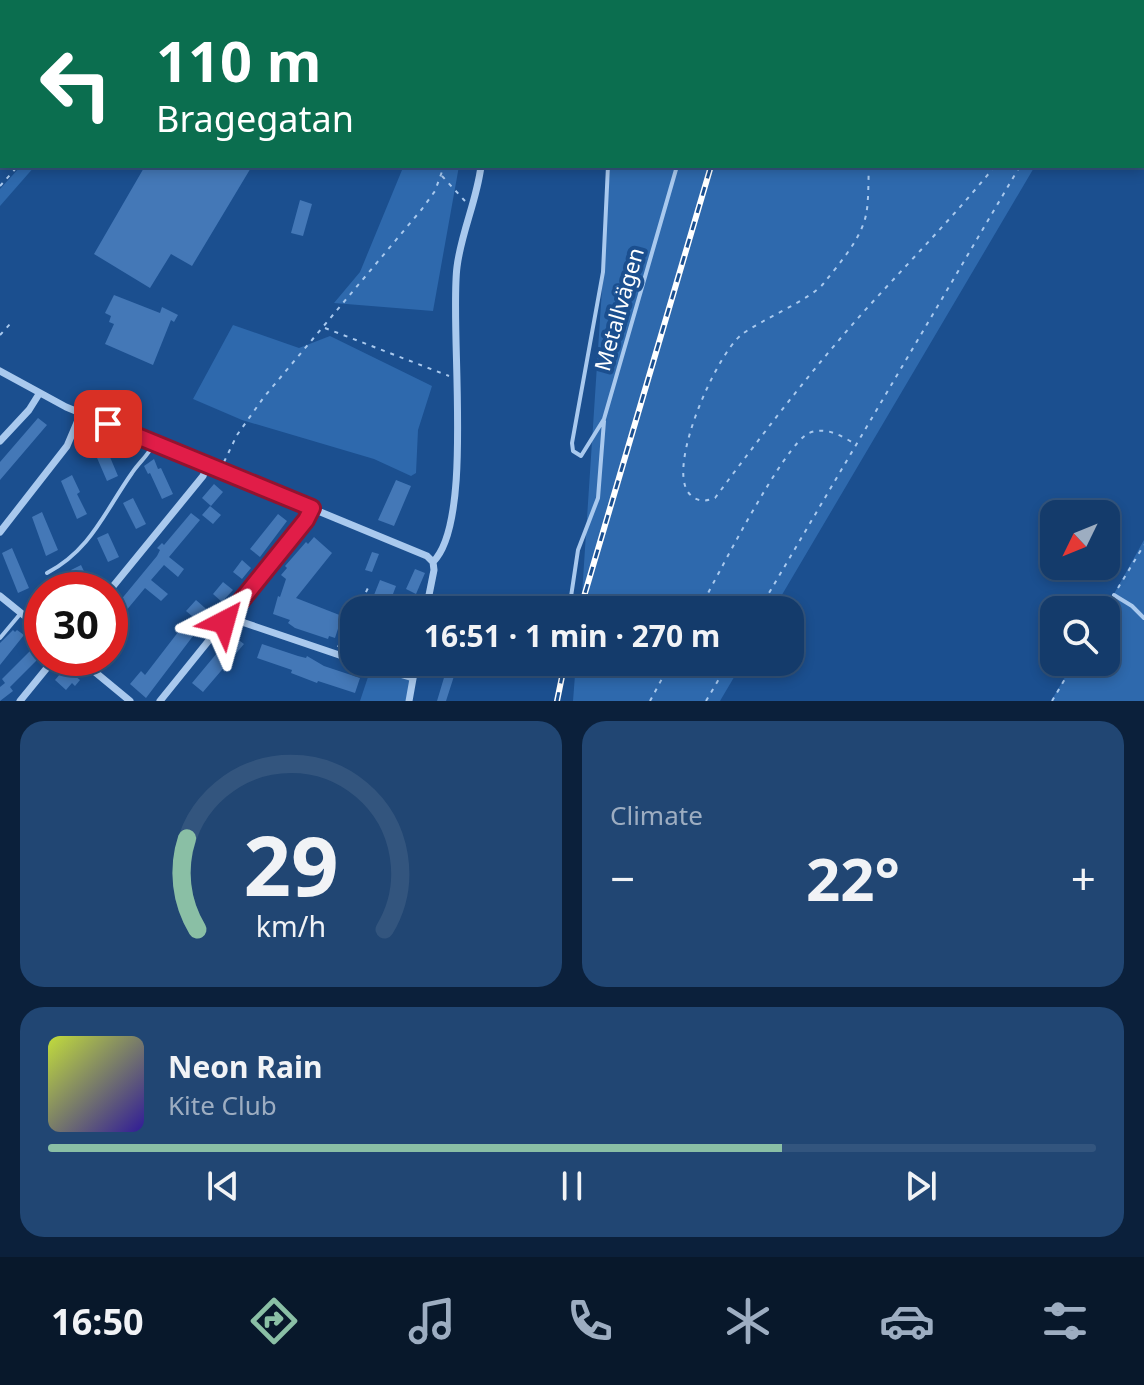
<!DOCTYPE html>
<html lang="en">
<head>
<meta charset="utf-8">
<style>
	:root { --surface:#143b6b; --page:#214673; --text:#f1f3f6; --muted:#9dadc1; --line:#33557e; --accent:#8abfa5 }
	body { margin:0; font-family:"Noto Sans",sans-serif; background:var(--page); color:var(--text); height:100vh; display:flex; flex-direction:column; font-size:30px; white-space:nowrap }
	* { box-sizing:border-box; margin:0 }
	p { font-size:26px; color:var(--muted) }
	.icon { flex:none; width:44px; height:44px; fill:none; stroke:currentColor; stroke-width:2; stroke-linecap:round; stroke-linejoin:round }
	.map { position:relative; height:701px; overflow:hidden }
	.drawer { display:flex; flex-direction:column; gap:20px; padding:20px; background:#0b203b; flex:1 }
	.drawer>* { flex:none }
	.hud { position:absolute; left:0px; top:0px; width:1144px; height:168px; box-shadow:0 4px 12px #0003,0 0 0 2px var(--line); background:#0b6e4f; color:#fff; overflow:hidden }
	.needle { width:52px; rotate:227deg }
	.tools { position:absolute; left:1040px; top:500px; display:grid; gap:16px }
	.tools a { display:grid; place-items:center; width:80px; height:80px; border-radius:16px; background:var(--surface); box-shadow:0 4px 12px #0003,0 0 0 2px var(--line); font-size:40px }
	.speed { position:absolute; left:24px; top:572px; display:flex; gap:16px; font-size:40px; font-weight:700; text-align:center }
	.speed>* { display:grid; place-content:center; width:104px; height:104px; border-radius:50%; background:var(--surface); box-shadow:0 4px 12px #0003,0 0 0 2px var(--line); line-height:1 }
	.speed .limit { border:12px solid #d22; background:#fff; color:#111 }
	.pin { position:absolute; display:grid; place-items:center; width:68px; height:68px; color:#fff; margin:-34px; border-radius:16px; box-shadow:0 4px 12px #0006 }
	.me { position:absolute; width:88px; margin:-44px; rotate:39deg; stroke-linejoin:round; filter:drop-shadow(0 0 6px #0008) }
	.turn { display:flex; align-items:center; gap:28px; height:168px; padding:0 24px; font-size:36px }
	.turn .icon { width:104px; height:104px; stroke-width:2.5 }
	.turn b { display:block; font-size:56px; line-height:68px }
	.big { font-size:60px; font-weight:700; line-height:1.1 }
	.drawer .widget { flex:1; display:flex; flex-direction:column; justify-content:center; gap:12px; min-width:0; padding:0 28px; border-radius:24px; background:var(--page) }
	.drawer .dial { align-items:center; gap:0 }
	.dial svg { height:208px; overflow:visible; fill:none; stroke:var(--line); stroke-width:7; stroke-linecap:round; text-anchor:middle }
	.dial text { fill:var(--text); stroke:none }
	.song { display:flex; align-items:center; gap:24px }
	.cover { width:96px; height:96px; border-radius:12px; background:linear-gradient(135deg,hsl(70 70% 55%),hsl(250 70% 35%)) }
	.played { height:8px; border-radius:4px; background:linear-gradient(90deg,var(--accent) 70%,var(--line) 70%) }
	.keys { display:flex; justify-content:space-around; direction:ltr }
	.heat { display:flex; justify-content:space-between; align-items:center; font-size:44px; direction:ltr }
	.drawer .tiles { flex:1; display:grid; gap:20px; grid-template-columns:1fr 1fr }
	.widget:last-child { grid-column:span 2 }
	.trip { position:absolute; left:340px; top:596px; width:464px; height:80px; border-radius:24px; background:var(--surface); box-shadow:0 4px 12px #0003,0 0 0 2px var(--line); font-weight:700; line-height:80px; text-align:center }
	.dock { display:flex; height:128px; justify-content:space-around; align-items:center; background:#08182b; color:var(--muted) }
	.dock .icon { width:56px; height:56px }
	.dock .current { color:var(--accent) }
	.dock b { font-size:36px; color:var(--text) }
	.map>svg:first-child { display:block }
</style>
</head>
<body>
<div class="map">
<svg width="1144" height="701" viewBox="0 0 1144 701">
	<rect width="100%" height="100%" fill="#1b4f8f"/>
	<path fill="#2e69ad" d="M286,0H473L284,2Z
		M616,0H1133L616,2Z
		M21,166H35L0,206V189Z
		M388,166H459L433,311L334,303L360,272L402,170Z
		M610,166H1035L773,610H581Z
		M233,325L299,348L330,336L432,386L418,430L416,473L411,476L374,459L242,420L193,399Z
		M1144,540V701H1051L1074,662H1106L1105,610Z
		M576,662H743L720,701H573Z
		M371,668L412,678L408,701H360Z"/>
	<path fill="#4478b7" d="M145,166H252L192,266L171,254L150,288L94,254Z
		M300,200L312,204L303,236L291,233Z
		M114,295L160,313L162,307L178,315L174,322L171,320L153,365L105,344L114,324L109,322L111,316L105,313Z
		M38,418L47,425L0,480V462Z
		M102,438L118,476L107,481L91,444Z
		M154,459L158,469L161,468L173,494L162,499L150,473L148,474L144,466Z
		M72,475L80,492L77,494L87,514L77,519L61,481Z
		M396,480L411,486L394,526L378,520Z
		M214,484L223,492L211,506L202,498Z
		M133,498L146,524L136,529L123,503Z
		M210,506L221,515L213,524L202,515Z
		M42,512L58,550L46,556L32,517Z
		M191,513L200,520L169,557L184,569L178,577L164,565L151,580L168,594L161,601L145,588L110,630V613L157,556L160,550L157,548L162,543L164,545Z
		M278,514L287,521L260,557L250,549Z
		M108,533L119,557L108,562L97,538Z
		M314,537L332,553L296,598L342,616L335,638L329,636L328,639L295,628L288,623L290,620L273,614L278,596L280,597L286,579L281,575L287,568L285,566L306,542L308,544Z
		M12,548L29,588L18,593L2,553Z
		M372,552L379,554L372,572L365,570Z
		M242,560L251,568L242,579L233,572Z
		M81,565L93,590H81L71,570Z
		M415,569L425,573L416,594L406,589Z
		M380,580L396,586L387,610H368Z
		M223,582L233,590L222,602L213,594Z
		M196,600L213,615L204,626L186,611Z
		M182,627L193,636L146,698L130,684L141,671L145,675Z
		M13,630L15,632L17,630L24,635L0,665V643Z
		M232,635L244,644L203,692L192,683Z
		M262,644L298,656L306,658L307,656L324,666L360,678L355,693L318,681L317,683L291,673L292,670L257,658Z
		M31,650L39,658L10,687L13,691L0,701V687L5,683L2,679Z
		M65,668L80,680L75,686L72,683L66,690L55,680Z
		M446,671L455,673L446,701H437Z"/>
	<g fill="none" stroke-linecap="round" stroke-linejoin="round">
		<path stroke="#a9c9ee" stroke-width="2" stroke-dasharray="4 6" stroke-linecap="butt" d="M83,2L88,0
			M248,2L252,0
			M787,2V0
			M1071,2L1072,0
			M1115,2L1116,0
			M0,47H2
			M0,109L2,107
			M869,166C868,182 869,200 866,215C861,239 839,264 824,283C810,300 762,319 741,335C716,356 668,463 688,492C695,502 705,502 715,498C764,432 813,368 868,307C911,260 955,215 995,166
			M442,176L465,201
			M0,186L18,166
			M325,328L449,376
			M0,335L11,323
			M224,462L237,435L264,397L422,209L435,191L444,166
			M1118,588L1144,545
			M357,610L369,586
			M699,610C716,579 784,444 809,433C826,426 842,436 855,444
			M759,610L1020,166
			M1105,610L1110,601
			M338,647L354,616
			M650,701L671,662
			M706,701L729,662
			M1052,701L1075,662"/>
		<path stroke="#a9c9ee" stroke-width="4" d="M727,2L728,0
			M608,166L603,272L572,443L573,451L581,456L604,419L677,166
			M47,573C91,550 105,511 132,473C139,462 149,455 154,443
			M1114,595L1132,606L1144,618
			M569,610L578,550L598,498L604,421
			M0,638L21,613"/>
		<path stroke="#a9c9ee" stroke-width="7" d="M494,2V0
			M0,371L66,407L427,556L433,562
			M0,441L29,410L39,394
			M0,532L67,446L81,413L95,396
			M110,590L203,476L208,465
			M0,596L42,630
			M426,610L434,570L433,562C475,521 449,329 457,267C461,233 477,200 481,166
			M230,615L239,621L354,660
			M78,658L130,701
			M359,662L413,678
			M20,701L55,658
			M160,701L306,520L312,508
			M409,701L416,662"/>
		<path stroke="#d6e6fa" stroke-width="10" d="M136,2L138,0
			M0,145L2,143"/>
		<defs>
			<path id="rail" d="M760,2L761,0
				M580,610L711,166
				M557,701L565,662"/>
		</defs>
		<use href="#rail" stroke="#fff" stroke-width="6"/>
		<use href="#rail" stroke="#1b4f8f" stroke-width="3" stroke-dasharray="9" stroke-linecap="butt"/>
	</g>
	<g fill="none" stroke-linecap="round" stroke-linejoin="round">
		<defs>
			<path id="route" d="M108,424L312,508L306,520L224,622"/>
		</defs>
		<use href="#route" stroke="#92132f" stroke-width="20"/>
		<use href="#route" stroke="#e11d48" stroke-width="14"/>
	</g>
	<g text-anchor="middle" dominant-baseline="central" stroke-width="8" stroke-linejoin="round" paint-order="stroke">
		<g font-size="22" fill="#fff" stroke="#1b4f8f">
			<text transform="translate(618 309) rotate(-74)">Metallvägen</text>
		</g>
	</g>
</svg>
<div class="tools">
<a><svg class="needle" viewBox="-14 -14 28 28"><path d="M0-13l5 13h-10z" fill="#e53935"/><path d="M0 13l5-13h-10z" fill="#9dadc1"/></svg></a>
<a><svg class="icon" aria-label="search" viewBox="0 0 24 24"><circle cx="10" cy="10" r="6"/><path d="M15 15l6 6"/></svg></a>
</div>
<div class="speed"><div class="limit">30</div></div>
<div class="pin" style="left:108px;top:424px;background:#d93025"><svg class="icon" aria-label="arrive" viewBox="0 0 24 24"><path d="M6 21V4h12l-3 4 3 4H6"/></svg></div>
<svg class="me" style="left:224px;top:622px" viewBox="-20 -20 40 40"><path d="M0-17L14 15 0 8-14 15z" fill="#e11d48" stroke="#fff" stroke-width="4"/></svg>
<div class="trip">16:51 · 1 min · 270 m</div>
<div class="hud">
<div class="turn"><svg class="icon" aria-label="left" viewBox="0 0 24 24"><path d="M17 20v-9H6M10 6l-5 5 5 5"/></svg><div><b>110 m</b>Bragegatan</div></div>
</div>
</div>
<section class="drawer">
<div class="tiles">
<div class="widget dial"><svg viewBox="0 0 100 80">
<path d="M14 69A42 42 0 1 1 86 69"/>
<path d="M14 69A42 42 0 0 1 10 34" stroke="#8abfa5"/>
<text x="50" y="56" font-size="32" font-weight="700">29</text>
<text x="50" y="72" font-size="11">km/h</text>
</svg></div>
<div class="widget"><p>Climate</p>
<div class="heat"><a>−</a><b class="big">22°</b><a>+</a></div>
</div>
<div class="widget">
<div class="song"><i class="cover"></i><div><b>Neon Rain</b><p>Kite Club</p></div></div>
<div class="played"></div>
<div class="keys"><svg class="icon" aria-label="previous" viewBox="0 0 24 24"><path d="M18 5L8 12l10 7zM5 5v14"/></svg><svg class="icon" aria-label="pause" viewBox="0 0 24 24"><path d="M8 5v14M16 5v14"/></svg><svg class="icon" aria-label="next" viewBox="0 0 24 24"><path d="M6 5l10 7-10 7zM19 5v14"/></svg></div>
</div>
</div>
</section>
<nav class="dock">
<b>16:50</b>
<svg class="icon current" aria-label="directions" viewBox="0 0 24 24"><path d="M12 3l9 9-9 9-9-9zM9 14v-3h6M13 9l2 2-2 2"/></svg>
<svg class="icon" aria-label="music" viewBox="0 0 24 24"><path d="M9 18V5l10-2v13"/><circle cx="6" cy="18" r="3"/><circle cx="16" cy="16" r="3"/></svg>
<svg class="icon" aria-label="phone" viewBox="0 0 24 24"><path d="M5 4h4l2 5-3 2q2 4 5 5l2-3 5 2v4C11 20 4 13 5 4z"/></svg>
<svg class="icon" aria-label="climate" viewBox="0 0 24 24"><path d="M12 3v18M4 7l16 10M4 17L20 7"/></svg>
<svg class="icon" aria-label="car" viewBox="0 0 24 24"><path d="M5 17H2v-5l4-1 3-4h7l3 4 3 1v5h-3M9 17h6M6 11h13"/><circle cx="7" cy="17" r="2"/><circle cx="17" cy="17" r="2"/></svg>
<svg class="icon" aria-label="filters" viewBox="0 0 24 24"><path d="M4 7h16M4 17h16"/><circle cx="9" cy="7" r="2"/><circle cx="15" cy="17" r="2"/></svg>
</nav>
</body>
</html>
